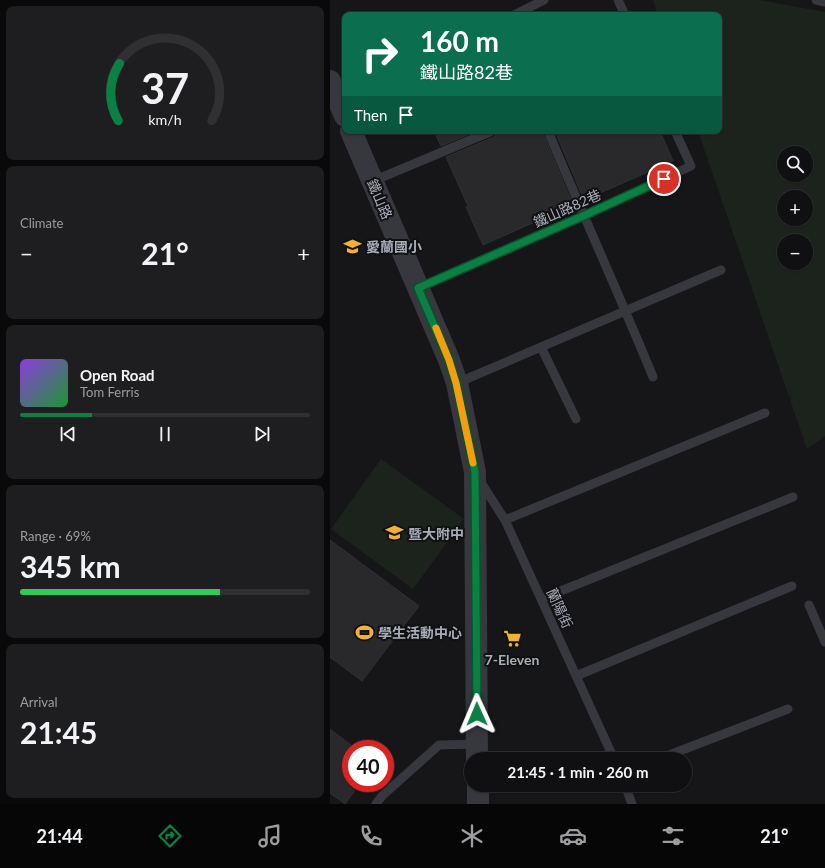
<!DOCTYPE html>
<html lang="en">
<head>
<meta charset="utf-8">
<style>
	:root { --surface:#101012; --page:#1e1e20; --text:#f1f3f6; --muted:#9c9d9f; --line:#303032; --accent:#0b8043 }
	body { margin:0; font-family:Lato,"Noto Sans TC",sans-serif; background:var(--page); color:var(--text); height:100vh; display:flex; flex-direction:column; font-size:15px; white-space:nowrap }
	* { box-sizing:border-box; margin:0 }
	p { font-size:13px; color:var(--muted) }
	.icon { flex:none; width:22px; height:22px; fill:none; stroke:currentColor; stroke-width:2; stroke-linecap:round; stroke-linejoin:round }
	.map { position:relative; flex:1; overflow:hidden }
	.drawer { display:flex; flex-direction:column; gap:6px; padding:6px; background:#09090a; width:330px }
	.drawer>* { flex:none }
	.top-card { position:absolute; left:12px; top:12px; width:380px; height:122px; border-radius:8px; box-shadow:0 1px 3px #0004,0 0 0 1px var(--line); background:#0b6e4f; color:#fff; overflow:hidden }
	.controls { position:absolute; left:447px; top:146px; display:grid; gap:8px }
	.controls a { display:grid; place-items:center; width:36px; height:36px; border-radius:50%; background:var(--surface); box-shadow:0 1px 3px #0004,0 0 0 1px var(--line); font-size:20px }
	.speed { position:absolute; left:12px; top:740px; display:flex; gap:8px; font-size:20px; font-weight:700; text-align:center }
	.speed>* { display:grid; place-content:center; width:52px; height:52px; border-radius:50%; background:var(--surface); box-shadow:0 1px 3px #0004,0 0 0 1px var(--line); line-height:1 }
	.speed .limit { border:6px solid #d22; background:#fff; color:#111 }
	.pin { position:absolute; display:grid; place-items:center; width:34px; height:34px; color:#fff; margin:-17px; border:2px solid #fff; border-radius:50%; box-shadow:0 1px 4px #0007 }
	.me { position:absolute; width:44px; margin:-22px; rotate:359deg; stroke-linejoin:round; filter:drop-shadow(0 0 3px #0008) }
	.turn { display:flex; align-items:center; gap:14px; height:84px; padding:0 12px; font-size:18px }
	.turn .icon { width:52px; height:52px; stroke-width:2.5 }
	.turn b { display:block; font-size:28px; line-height:34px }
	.then { display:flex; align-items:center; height:38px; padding:0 12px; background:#0003; gap:8px; font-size:15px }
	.big { font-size:30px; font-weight:700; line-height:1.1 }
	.drawer .widget { flex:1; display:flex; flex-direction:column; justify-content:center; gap:6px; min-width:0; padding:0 14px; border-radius:8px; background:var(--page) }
	.drawer .dial { align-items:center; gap:0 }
	.dial svg { height:104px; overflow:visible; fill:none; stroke:var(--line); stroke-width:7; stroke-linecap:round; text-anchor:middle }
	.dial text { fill:var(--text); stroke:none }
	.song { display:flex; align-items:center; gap:12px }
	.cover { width:48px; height:48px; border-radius:6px; background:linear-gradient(135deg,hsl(270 70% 55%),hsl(130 70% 35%)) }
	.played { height:4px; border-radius:2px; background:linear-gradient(90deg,var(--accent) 25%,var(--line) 25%) }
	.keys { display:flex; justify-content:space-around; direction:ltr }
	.heat { display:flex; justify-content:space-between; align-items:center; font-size:22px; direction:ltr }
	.charge { height:6px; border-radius:3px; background:linear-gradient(90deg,#34c759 69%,var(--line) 0) }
	.trip { position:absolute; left:134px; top:752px; width:228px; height:40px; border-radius:20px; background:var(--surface); box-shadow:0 1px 3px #0004,0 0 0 1px var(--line); font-weight:700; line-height:40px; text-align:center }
	.tab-bar { display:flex; height:64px; justify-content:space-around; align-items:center; background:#060607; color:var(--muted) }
	.tab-bar .icon { width:28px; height:28px }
	.tab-bar .selected { color:var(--accent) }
	.tab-bar b { font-size:18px; color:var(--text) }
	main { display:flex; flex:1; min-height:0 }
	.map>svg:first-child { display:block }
</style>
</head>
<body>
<main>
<section class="drawer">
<div class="widget dial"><svg viewBox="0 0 100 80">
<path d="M14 69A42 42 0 1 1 86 69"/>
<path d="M14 69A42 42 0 0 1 15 25" stroke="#0b8043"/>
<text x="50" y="56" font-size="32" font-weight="700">37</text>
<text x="50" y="72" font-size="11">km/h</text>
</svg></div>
<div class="widget"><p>Climate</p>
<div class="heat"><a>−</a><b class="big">21°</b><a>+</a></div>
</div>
<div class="widget">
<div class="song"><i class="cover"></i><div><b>Open Road</b><p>Tom Ferris</p></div></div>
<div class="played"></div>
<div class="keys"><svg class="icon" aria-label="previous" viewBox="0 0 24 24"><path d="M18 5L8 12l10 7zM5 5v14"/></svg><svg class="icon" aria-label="pause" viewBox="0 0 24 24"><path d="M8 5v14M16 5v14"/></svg><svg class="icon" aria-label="next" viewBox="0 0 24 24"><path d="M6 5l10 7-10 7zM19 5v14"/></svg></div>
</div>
<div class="widget"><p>Range · 69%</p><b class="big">345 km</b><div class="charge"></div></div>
<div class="widget"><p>Arrival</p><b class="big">21:45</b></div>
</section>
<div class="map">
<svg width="495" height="804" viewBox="0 0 495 804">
	<rect width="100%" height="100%" fill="#161618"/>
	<path fill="#1c231d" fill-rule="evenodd" d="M323,0H429L495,12V436L477,449L368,131H389V15H328ZM454,153H476V175H454ZM454,197H476V219H454ZM454,241H476V263H454Z
		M51,459L134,519L83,589L1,529Z"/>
	<path fill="#29292c" stroke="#303034" d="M104,131H147L111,146Z
		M168,131H212L243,205L153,245L136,207L138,206L116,157L164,137L167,134Z
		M225,131H330L343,161L254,200Z
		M0,540L89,606L32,681L0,657Z
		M0,729L21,745V783H30L15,804L0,793Z"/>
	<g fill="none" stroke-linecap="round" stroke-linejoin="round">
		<path stroke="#37383d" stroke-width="9" d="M288,0L295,15
			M486,0L495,2
			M184,15L214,0
			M218,131C252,213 289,294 323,377
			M43,181L162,131
			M88,288L253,216L361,166L345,131
			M211,347L246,419
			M127,383L391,270
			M150,481L175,520L284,759
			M175,520L435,413
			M211,599L463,497
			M479,605L495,642
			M246,676L462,586
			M329,759L458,709
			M295,785L302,804
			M46,804L52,796L109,745L147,744"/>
		<path stroke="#37383d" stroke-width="22" d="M0,81L15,116
			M21,131L119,360L127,383L145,472L147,759
			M148,785V804"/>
	</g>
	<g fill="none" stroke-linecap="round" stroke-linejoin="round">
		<defs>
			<path id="route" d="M147,714L145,472L126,383L119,360L88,288L253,216L334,179"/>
		</defs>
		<use href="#route" stroke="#07532c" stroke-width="10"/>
		<use href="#route" stroke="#0b8043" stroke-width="7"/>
		<path stroke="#f59e0b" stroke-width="7" d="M106,328L119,360L126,383L143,463"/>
	</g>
	<defs>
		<symbol id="school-bare" viewBox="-9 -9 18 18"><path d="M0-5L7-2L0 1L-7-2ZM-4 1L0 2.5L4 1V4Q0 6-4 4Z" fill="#f2b134" stroke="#111113" stroke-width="2.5" paint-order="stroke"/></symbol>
		<symbol id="stadium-bare" viewBox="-9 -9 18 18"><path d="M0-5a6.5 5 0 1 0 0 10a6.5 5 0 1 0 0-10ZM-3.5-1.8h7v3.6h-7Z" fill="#f2b134" stroke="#111113" stroke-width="2.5" paint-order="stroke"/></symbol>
		<symbol id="supermarket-bare" viewBox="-9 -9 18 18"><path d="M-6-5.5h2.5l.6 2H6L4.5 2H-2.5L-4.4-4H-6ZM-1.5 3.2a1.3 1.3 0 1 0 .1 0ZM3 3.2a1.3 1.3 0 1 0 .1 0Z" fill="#f2b134" stroke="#111113" stroke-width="2.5" paint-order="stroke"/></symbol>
	</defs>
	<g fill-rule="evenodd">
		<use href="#school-bare" x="10" y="234" width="25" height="25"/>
		<use href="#school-bare" x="52" y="520" width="25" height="25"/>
		<use href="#stadium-bare" x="22" y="620" width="25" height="25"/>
		<use href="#supermarket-bare" x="170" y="626" width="25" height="25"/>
	</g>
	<g text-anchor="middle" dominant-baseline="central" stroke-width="4" stroke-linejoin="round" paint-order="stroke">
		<g font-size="14" fill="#a8adb8" stroke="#111113">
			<text transform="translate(50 199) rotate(67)">鐵山路</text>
			<text transform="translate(237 208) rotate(-24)">鐵山路82巷</text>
			<text transform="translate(230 608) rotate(65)">蘭陽街</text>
		</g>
		<g font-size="14" font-weight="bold" fill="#a8adb8" stroke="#111113" text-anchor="start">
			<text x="36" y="246">愛蘭國小</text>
			<text x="78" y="533">暨大附中</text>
			<text x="48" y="632">學生活動中心</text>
			<text x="182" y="659" text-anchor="middle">7-Eleven</text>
		</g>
	</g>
</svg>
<div class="controls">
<a><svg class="icon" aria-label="search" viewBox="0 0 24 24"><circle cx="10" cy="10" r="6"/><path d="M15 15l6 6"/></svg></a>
<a>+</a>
<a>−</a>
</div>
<div class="speed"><div class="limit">40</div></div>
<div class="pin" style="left:334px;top:179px;background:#d93025"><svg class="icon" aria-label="arrive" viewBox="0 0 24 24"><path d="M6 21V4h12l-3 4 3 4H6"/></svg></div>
<svg class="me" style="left:147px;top:714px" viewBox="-20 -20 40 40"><path d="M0-17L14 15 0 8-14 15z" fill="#0b8043" stroke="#fff" stroke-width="4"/></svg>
<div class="trip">21:45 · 1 min · 260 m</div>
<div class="top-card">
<div class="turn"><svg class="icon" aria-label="right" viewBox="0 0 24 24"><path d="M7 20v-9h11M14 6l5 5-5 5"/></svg><div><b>160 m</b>鐵山路82巷</div></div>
<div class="then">Then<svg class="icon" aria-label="arrive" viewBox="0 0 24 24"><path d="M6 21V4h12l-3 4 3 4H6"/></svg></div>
</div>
</div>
</main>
<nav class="tab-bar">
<b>21:44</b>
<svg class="icon selected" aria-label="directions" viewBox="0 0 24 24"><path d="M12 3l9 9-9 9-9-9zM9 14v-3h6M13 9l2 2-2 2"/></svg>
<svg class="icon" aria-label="music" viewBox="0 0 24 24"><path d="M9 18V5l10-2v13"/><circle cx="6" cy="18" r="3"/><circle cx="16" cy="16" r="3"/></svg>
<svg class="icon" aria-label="phone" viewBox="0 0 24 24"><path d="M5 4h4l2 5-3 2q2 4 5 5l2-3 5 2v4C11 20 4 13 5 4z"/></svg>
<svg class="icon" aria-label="climate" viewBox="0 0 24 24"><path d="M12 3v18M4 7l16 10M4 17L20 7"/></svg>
<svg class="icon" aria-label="car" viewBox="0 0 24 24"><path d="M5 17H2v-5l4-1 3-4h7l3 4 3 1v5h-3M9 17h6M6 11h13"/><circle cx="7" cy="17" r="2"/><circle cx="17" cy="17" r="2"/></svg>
<svg class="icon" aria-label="filters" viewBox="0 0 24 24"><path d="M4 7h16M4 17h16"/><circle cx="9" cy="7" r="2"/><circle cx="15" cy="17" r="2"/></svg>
<b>21°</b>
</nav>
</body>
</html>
